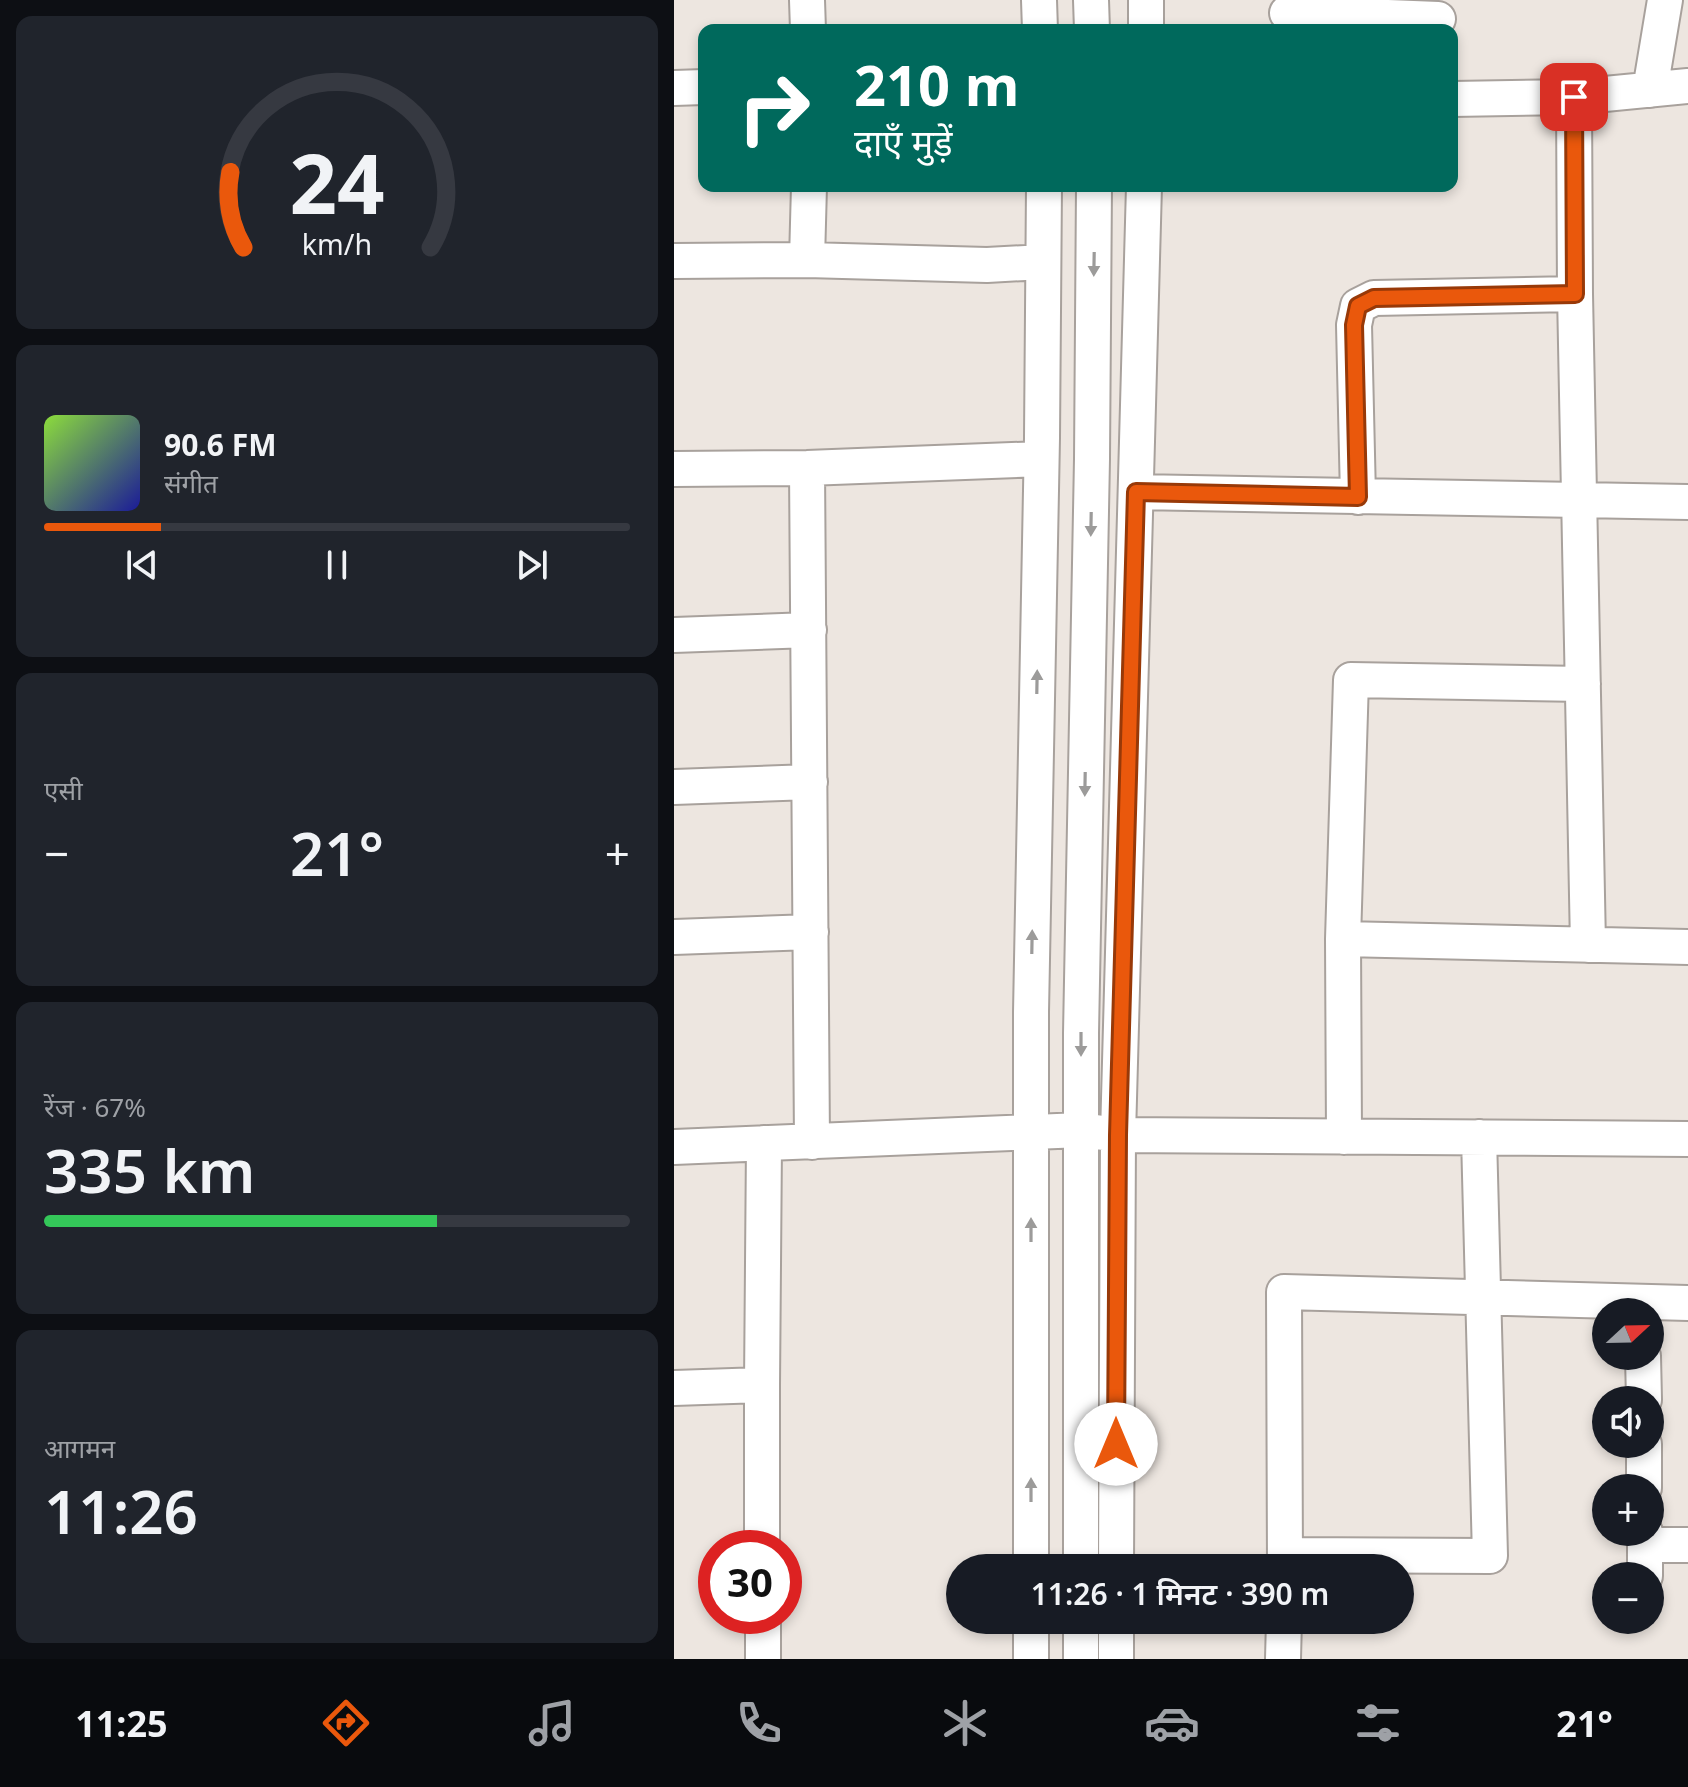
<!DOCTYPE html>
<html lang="hi">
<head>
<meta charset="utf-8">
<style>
	:root { --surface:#171b24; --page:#20242c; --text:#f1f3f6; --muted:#9ea1a6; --line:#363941; --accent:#ea580c }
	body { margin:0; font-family:"Noto Sans","Noto Sans Devanagari",sans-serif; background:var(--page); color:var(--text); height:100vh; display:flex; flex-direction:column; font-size:30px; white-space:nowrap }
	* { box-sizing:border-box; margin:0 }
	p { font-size:26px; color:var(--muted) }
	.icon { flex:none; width:44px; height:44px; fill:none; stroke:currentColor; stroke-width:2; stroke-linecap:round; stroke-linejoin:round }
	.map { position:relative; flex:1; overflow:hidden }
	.drawer { display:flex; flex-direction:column; gap:16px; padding:16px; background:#0d0f14; width:674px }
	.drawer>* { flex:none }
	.guide { position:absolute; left:24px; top:24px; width:760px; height:168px; border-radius:16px; box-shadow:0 4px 12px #0003; background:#00695c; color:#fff; overflow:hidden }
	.needle { width:52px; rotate:68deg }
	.tools { position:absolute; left:918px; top:1298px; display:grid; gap:16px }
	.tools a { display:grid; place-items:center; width:72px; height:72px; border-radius:50%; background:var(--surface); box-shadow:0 4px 12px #0003; font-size:40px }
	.speed { position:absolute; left:24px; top:1530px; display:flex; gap:16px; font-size:40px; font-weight:700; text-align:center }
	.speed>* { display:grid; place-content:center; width:104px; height:104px; border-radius:50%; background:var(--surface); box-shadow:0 4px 12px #0003; line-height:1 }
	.speed .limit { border:12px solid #d22; background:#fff; color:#111 }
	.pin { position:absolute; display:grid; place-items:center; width:68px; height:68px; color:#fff; margin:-34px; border-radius:16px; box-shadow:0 4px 12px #0006 }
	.me { position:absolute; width:88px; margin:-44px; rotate:0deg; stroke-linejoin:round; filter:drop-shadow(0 0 6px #0008) }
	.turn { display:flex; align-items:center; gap:28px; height:168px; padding:0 24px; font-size:36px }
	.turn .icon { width:104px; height:104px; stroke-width:2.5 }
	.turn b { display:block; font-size:56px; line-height:68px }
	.big { font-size:60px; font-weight:600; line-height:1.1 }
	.drawer .widget { flex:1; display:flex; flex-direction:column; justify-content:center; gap:12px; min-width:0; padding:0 28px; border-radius:16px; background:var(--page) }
	.drawer .dial { align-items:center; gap:0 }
	.dial svg { height:208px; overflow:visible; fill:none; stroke:var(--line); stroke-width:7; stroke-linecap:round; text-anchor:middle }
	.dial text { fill:var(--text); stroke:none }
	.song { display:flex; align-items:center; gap:24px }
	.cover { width:96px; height:96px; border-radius:12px; background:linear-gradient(135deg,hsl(90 70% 55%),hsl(240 70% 35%)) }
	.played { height:8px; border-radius:4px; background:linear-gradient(90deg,var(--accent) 20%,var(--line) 20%) }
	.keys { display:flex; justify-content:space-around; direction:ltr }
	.heat { display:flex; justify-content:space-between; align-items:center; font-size:44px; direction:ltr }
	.charge { height:12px; border-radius:6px; background:linear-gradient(90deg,#34c759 67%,var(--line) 0) }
	.trip { position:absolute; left:272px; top:1554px; width:468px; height:80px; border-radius:40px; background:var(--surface); box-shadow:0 4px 12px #0003; font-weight:600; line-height:80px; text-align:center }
	.menu { display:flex; height:128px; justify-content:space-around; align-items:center; background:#090b0e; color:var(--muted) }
	.menu .icon { width:56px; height:56px }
	.menu .selected { color:var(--accent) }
	.menu b { font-size:36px; color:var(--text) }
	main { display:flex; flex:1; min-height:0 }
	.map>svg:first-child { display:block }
</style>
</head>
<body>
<main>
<section class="drawer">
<div class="widget dial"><svg viewBox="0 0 100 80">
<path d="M14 69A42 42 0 1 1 86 69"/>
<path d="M14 69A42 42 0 0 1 9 40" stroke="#ea580c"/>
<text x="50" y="56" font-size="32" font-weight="700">24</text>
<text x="50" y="72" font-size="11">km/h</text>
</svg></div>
<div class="widget">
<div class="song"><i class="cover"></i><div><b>90.6 FM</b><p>संगीत</p></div></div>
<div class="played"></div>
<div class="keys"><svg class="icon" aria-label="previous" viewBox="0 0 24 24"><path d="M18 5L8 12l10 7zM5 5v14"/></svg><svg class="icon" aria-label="pause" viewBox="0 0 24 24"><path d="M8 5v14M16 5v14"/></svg><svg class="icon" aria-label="next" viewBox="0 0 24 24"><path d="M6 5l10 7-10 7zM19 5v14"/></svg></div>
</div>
<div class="widget"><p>एसी</p>
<div class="heat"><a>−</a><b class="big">21°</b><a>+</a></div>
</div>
<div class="widget"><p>रेंज · 67%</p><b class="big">335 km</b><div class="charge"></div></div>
<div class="widget"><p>आगमन</p><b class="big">11:26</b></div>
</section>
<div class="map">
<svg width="1014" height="1659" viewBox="0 0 1014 1659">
	<rect width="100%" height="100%" fill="#ede6e0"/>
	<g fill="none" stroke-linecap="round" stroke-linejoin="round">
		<defs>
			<path id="minor" d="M133,0L134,30
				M365,0L366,30
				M417,0L418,30
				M472,0V30
				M613,13L764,19
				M0,88L30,87
				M976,90L991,0
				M900,97L901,294L914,945
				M778,99L900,97L1014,86
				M133,260L135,186
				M0,261L133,260L313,265L369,262
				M133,468L138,1142
				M0,469L133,468L367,459
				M462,492L1014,502
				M684,497L680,325L684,306L700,298L901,294
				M0,635L135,630
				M0,787L136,782
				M0,937L137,932
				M669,939L1014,947
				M670,1137L669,939L677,680L909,684
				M0,1147L407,1130L444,1135L1014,1139
				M969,1356L970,1400
				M0,1388L88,1385
				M970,1444V1488
				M971,1532V1576
				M971,1545H1014
				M88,1548V1385L90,1143
				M612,1555L816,1556L805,1137
				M357,1568V1012L368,438L370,186
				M407,1568V1033L418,459L420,186
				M442,1568L444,1135L470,186
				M611,1568L610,1292L1014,1303
				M89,1616V1659
				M357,1659V1620
				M407,1659V1620
				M442,1659V1620
				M609,1659L610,1620"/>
		</defs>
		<use href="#minor" stroke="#a8a19c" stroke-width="38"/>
		<use href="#minor" stroke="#fff" stroke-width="34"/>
	</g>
	<defs><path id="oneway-solid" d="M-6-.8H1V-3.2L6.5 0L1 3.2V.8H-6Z" transform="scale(2)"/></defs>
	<g fill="#9c9b9a">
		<use href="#oneway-solid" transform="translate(420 264) rotate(91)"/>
		<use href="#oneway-solid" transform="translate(417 524) rotate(91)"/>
		<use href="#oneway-solid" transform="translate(363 682) rotate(-89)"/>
		<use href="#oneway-solid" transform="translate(411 784) rotate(91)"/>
		<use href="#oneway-solid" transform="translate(358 942) rotate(-89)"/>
		<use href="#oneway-solid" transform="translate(407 1044) rotate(90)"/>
		<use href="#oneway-solid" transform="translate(357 1230) rotate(-90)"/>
		<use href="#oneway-solid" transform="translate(357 1490) rotate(-90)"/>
	</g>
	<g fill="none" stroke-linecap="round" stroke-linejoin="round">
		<defs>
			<path id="route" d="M442,1444L444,1135L462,492L684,497L680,325L684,306L700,298L901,294L900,97"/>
		</defs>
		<use href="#route" stroke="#983908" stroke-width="20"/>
		<use href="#route" stroke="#ea580c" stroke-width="14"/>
	</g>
</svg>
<div class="tools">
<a><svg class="needle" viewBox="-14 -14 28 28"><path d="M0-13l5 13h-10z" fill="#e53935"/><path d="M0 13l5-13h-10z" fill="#9ea1a6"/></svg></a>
<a><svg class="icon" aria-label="sound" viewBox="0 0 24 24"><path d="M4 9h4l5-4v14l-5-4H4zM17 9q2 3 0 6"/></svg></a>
<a>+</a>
<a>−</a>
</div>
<div class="speed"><div class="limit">30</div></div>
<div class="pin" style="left:900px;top:97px;background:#d93025"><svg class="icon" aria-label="arrive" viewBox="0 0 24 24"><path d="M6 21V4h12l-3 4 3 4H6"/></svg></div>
<svg class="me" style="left:442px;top:1444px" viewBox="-20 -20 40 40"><circle r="19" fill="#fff"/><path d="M0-13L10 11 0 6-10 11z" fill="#ea580c"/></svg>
<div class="trip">11:26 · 1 मिनट · 390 m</div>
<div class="guide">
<div class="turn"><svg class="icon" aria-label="right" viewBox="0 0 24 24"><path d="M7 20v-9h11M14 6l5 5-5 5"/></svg><div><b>210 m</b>दाएँ मुड़ें</div></div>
</div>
</div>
</main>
<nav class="menu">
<b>11:25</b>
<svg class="icon selected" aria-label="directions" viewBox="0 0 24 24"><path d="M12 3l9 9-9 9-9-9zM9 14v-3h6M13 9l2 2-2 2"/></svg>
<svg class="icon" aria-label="music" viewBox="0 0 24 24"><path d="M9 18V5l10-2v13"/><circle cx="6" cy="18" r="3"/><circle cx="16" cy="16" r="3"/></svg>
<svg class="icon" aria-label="phone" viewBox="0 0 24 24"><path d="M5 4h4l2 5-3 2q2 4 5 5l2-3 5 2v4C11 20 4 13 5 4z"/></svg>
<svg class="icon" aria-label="climate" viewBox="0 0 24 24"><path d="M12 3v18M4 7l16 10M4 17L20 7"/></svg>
<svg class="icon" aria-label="car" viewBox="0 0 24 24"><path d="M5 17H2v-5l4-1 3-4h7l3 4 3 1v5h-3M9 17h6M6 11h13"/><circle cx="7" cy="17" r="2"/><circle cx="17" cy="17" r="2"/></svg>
<svg class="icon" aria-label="filters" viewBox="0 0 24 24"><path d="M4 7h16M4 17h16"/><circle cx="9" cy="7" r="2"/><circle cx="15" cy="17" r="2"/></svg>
<b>21°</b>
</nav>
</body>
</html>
